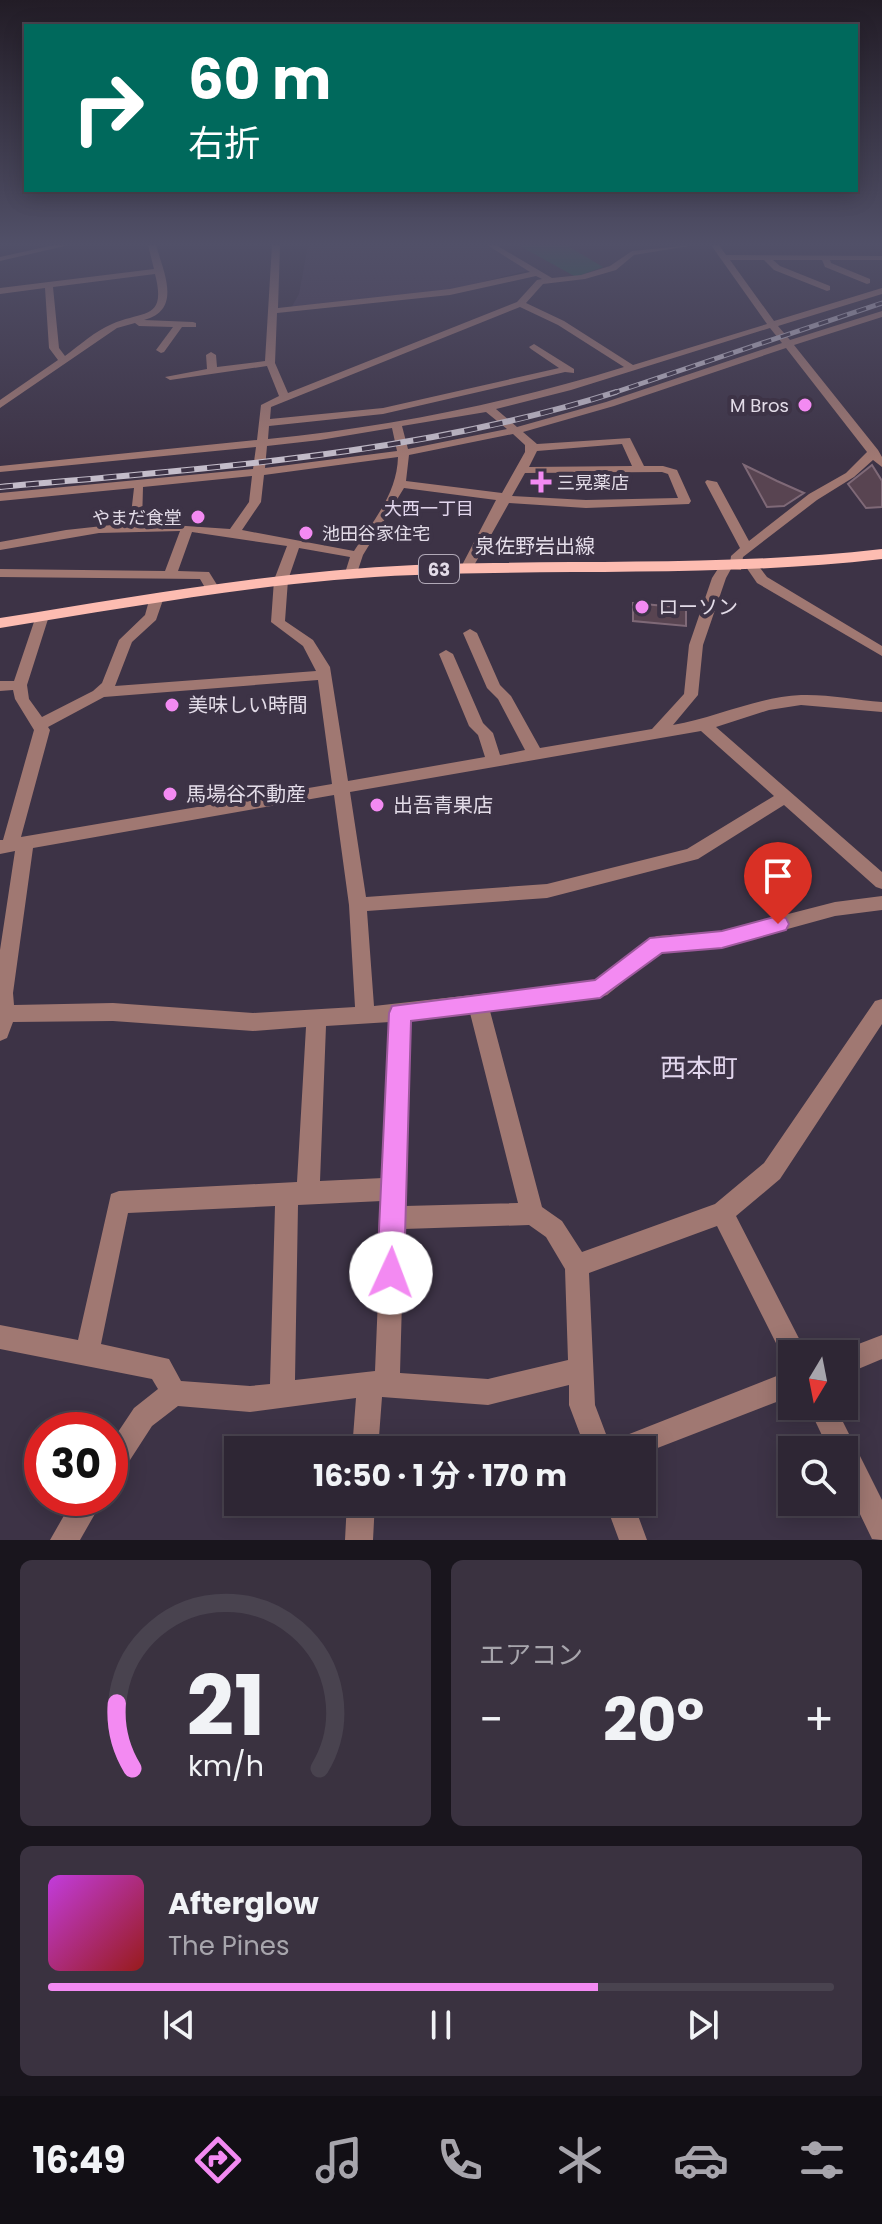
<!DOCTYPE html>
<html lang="ja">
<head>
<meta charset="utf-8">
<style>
	:root { --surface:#2e2634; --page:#3a3240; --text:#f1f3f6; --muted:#a7a5ac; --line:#49434f; --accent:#f38af2 }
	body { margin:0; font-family:Poppins,"Noto Sans JP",sans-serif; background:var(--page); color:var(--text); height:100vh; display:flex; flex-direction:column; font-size:30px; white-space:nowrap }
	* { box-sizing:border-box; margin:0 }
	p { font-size:26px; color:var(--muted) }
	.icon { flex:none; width:44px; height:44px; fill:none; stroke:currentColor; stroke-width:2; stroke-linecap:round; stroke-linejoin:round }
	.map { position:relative; height:1540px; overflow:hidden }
	.panel { display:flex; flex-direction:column; gap:20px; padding:20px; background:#19151d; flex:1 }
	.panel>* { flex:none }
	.guide { position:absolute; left:24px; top:24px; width:834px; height:168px; border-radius:0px; box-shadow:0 4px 20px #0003,0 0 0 2px var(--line); background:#00695c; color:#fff; overflow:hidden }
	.needle { width:52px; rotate:190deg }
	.controls { position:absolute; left:778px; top:1340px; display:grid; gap:16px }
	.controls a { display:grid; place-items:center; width:80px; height:80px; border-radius:0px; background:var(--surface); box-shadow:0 4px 20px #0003,0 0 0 2px var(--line); font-size:40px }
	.speed { position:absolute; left:24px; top:1412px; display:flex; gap:16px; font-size:40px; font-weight:700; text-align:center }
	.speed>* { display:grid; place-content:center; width:104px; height:104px; border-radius:50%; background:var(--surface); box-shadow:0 4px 20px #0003,0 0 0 2px var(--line); line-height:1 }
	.speed .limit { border:12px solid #d22; background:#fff; color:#111 }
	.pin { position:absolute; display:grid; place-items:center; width:68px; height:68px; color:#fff; margin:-82px -34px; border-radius:50% 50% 50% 0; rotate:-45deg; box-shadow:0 0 8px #0007 }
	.pin .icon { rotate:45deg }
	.me { position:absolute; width:88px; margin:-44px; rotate:2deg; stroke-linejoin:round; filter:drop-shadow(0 0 6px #0008) }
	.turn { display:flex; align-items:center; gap:28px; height:168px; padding:0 32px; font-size:36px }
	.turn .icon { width:104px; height:104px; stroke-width:2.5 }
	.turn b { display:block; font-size:56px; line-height:68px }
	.big { font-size:60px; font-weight:700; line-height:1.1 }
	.panel .tile { flex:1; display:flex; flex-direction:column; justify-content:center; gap:12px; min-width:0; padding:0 28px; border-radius:12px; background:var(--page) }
	.panel .dial { align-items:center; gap:0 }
	.dial svg { height:208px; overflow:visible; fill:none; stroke:var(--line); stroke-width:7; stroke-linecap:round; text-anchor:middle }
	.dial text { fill:var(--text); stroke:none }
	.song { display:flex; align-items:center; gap:24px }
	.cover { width:96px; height:96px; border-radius:12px; background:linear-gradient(135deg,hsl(290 70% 55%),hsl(0 70% 35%)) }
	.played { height:8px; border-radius:4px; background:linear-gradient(90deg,var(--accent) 70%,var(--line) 70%) }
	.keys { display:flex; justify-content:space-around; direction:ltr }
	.heat { display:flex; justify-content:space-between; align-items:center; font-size:44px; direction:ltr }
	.panel .tiles { flex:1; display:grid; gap:20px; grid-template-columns:1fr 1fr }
	.tile:last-child { grid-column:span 2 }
	.trip { position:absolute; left:224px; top:1436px; width:432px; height:80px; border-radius:0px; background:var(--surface); box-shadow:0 4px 20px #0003,0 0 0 2px var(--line); font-weight:700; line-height:80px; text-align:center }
	.tab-bar { display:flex; height:128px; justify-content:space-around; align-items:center; background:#120f15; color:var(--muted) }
	.tab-bar .icon { width:56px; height:56px }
	.tab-bar .active { color:var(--accent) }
	.tab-bar b { font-size:36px; color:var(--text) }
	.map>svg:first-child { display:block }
</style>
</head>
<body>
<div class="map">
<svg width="882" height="1540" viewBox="0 0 882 1540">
	<rect width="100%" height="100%" fill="#3d3346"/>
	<path fill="#4a3d55" d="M308,245H486L530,270L447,291L291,308L299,294Z"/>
	<path fill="#1d6148" d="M518,245H566L603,267L576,277Z"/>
	<path fill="#584451" stroke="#7f6977" stroke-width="2" d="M744,465L777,481L804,493L784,506L767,507Z
		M872,465L882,481V507L866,508L848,484Z
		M633,603L686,608V626L633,621Z"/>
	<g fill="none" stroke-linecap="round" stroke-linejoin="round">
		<path fill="#a07872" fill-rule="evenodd" d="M54,245H69L0,261V257Z
			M148,245H156C163,271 183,310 144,320L193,322L196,323V327H182L164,352L161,353L156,350L173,327L139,326L135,323L117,328L0,408V400L58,360L49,348L45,288L0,294V288L154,269ZM155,274C167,321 143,310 112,324C95,331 80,345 65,356L59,348L53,287Z
			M272,245H280L278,308L450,289L530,272L487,245H496L552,278L581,275L610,266L632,251L695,245L634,255L616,270L585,279L543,284L526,303L564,321L633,365L767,324L711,245H719L726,255L882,256V260H830L831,263L870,279V283L867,284L825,267L822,260H773L780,266L830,286V290L827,291L774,270L764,260H730L774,321L882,288V294L778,326L790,340L882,311V317L794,345L878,450L882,457V467L873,460L854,477L817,500L743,557L741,570L731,569L726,578L703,645L698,695L673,725C715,718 757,697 801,695C827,694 856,700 882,702V712L801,705L769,710L716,727L882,872V889L876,887L784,805L698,859L547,898L367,911L374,1006L596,981L650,939L657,936L722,931L835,902L882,896V910L835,916L722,947L661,951L607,995L600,997L490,1011L542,1207L562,1221L582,1252L715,1204L764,1163L875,1001L882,999V1024L780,1179L736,1216L807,1354H792V1365L786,1363L717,1226L589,1273L595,1405L609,1442L792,1370V1396L642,1454V1450H586L569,1405V1385L488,1405L382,1397L378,1450H352L356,1398L250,1412L178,1406L152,1426L119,1477L110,1481V1444L134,1408L158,1389L152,1379L0,1349V1325L78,1340L111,1194L119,1191L297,1182L306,1027L253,1031L113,1021L13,1022L7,1038L0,1041V950L15,851L0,854V840H3L34,730L15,699L13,690L0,691V681H14L37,613H47L49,616L27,685L29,699L42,717L93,691L102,683L119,640L145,615L150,597L157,593L164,597L156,620L132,642L115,686L316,671L303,646L271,622L274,580L287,546L192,532L178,571L209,572L219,588L212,592L207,591L200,579L0,577V569L165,571L180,531L99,533L0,550V542L66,530L130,523L134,488L0,501V493L253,469L256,447L0,472V466L257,440L261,405L279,396L267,366L170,380L165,377L207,369L206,355L211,352L216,355L217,367L265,361ZM536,276L542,279L537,280L517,302L288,393L275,363L277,313L450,295ZM520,307L558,325L624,367C508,403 388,427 268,439L269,426L383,414L565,372L574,373V369L534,344L529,347L531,349L559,368L383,408L270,419L271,407ZM770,328L782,343L606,402L517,427L496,409L571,390ZM786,348L867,452L846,473L809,494L749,541L717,482L707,480L705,482L740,548L731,556L730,564H721L712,578L689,645L684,694L652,729L540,748L511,696L500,685L477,633L470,629L463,633L487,688L498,699L525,750L500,755L493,733L483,723L453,654L446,650L439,654L469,726L478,735L485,757L348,781L330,667L313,640L285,621L288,580L299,548L350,557L345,573L351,577L356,576L363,555L404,488L496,500L460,569L466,573L472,569L509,503L586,508L689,504L691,501L677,470L663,466H644L630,438L537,444L523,432L614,406ZM486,412L507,429L408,449L402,426ZM392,428L397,451L265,468L267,446L320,440ZM513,434L525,445V452L502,493L406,481L409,455ZM622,444L632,466L529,467L537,451ZM398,457C397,494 373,521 354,551L242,530L261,502L264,475ZM662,472L668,474L678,498L586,500L512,496L525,473ZM252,476L249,502L230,529L142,523L143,487ZM318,680L332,784L21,837L50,730L48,727L104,697ZM701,731L774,796L687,849L547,884L366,897L350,792ZM334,795L349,905L355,1007L253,1013L113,1003L14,1005L13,993L33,848ZM470,1013L518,1203L405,1206L410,1020ZM390,1022L383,1178L320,1181L326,1026ZM382,1201L375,1371L295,1380L298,1205ZM275,1206L270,1384L250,1386L181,1381L169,1359L101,1344L128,1213ZM529,1225L546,1237L565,1269L568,1360L488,1379L400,1373L404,1229Z
			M752,563L757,564L767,577L882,646V656L757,583L746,567Z
			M882,1335V1359L844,1375V1354L835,1353Z
			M808,1406H835L882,1500V1540L872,1539L844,1481V1450H829Z
			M74,1498H104L80,1540H50Z
			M347,1502H375L373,1540H345Z
			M605,1502H633L647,1540H619Z"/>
		<path fill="#fdbcb1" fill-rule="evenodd" d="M882,549V559C726,577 571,569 415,575C275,580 138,606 0,628V618C138,596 276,571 415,565C571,559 726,567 882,549Z"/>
		<defs>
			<path id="rail-far1" d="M610,394L882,303"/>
			<path id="rail" d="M0,487C207,468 418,455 616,392"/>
		</defs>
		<use href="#rail-far1" stroke="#c4bdca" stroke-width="5"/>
		<use href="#rail" stroke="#c4bdca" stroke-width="6"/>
		<use href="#rail-far1" stroke="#3d3346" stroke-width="3" stroke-dasharray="10" stroke-linecap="butt"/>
		<use href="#rail" stroke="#3d3346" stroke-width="4" stroke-dasharray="13" stroke-linecap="butt"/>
	</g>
	<linearGradient id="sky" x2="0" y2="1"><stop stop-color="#221c26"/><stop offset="0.53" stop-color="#515068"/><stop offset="1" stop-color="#515068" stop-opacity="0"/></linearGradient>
	<rect width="882" height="460" fill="url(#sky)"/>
	<path fill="#f38af2" stroke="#9e5a9d" stroke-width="2" d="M778,916L786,918L789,924L786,930L722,948L662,953L600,998L411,1021L404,1273L400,1283L391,1287L381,1283L377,1273L389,1013L392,1006L595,980L650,938L722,931Z"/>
	<g fill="#f38af2" stroke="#3d3346" stroke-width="3">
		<circle cx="805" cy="405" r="8"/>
		<path d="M537 470h8v8h8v8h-8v8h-8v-8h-8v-8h8z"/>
		<circle cx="198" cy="517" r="8"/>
		<circle cx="306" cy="533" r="8"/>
		<circle cx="642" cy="607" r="8"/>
		<circle cx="172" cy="705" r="8"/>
		<circle cx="170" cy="794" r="8"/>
		<circle cx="377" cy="805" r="8"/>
	</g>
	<g text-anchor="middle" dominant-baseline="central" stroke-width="8" stroke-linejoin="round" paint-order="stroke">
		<g font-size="18" fill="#e3dce8" stroke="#3d3346" text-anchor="end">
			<text x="789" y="405">M Bros</text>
			<text x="557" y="482" text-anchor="start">三晃薬店</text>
			<text x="182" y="517">やまだ食堂</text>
			<text x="322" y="533" text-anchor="start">池田谷家住宅</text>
		</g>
		<g font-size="18" fill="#e2d6ed" stroke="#3d3346">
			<text x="429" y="508">大西一丁目</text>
		</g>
		<rect fill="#3d3346" stroke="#b1a9b7" stroke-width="2" x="419" y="555" width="40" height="28" rx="6"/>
		<g font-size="18" font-weight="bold" fill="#e3dce8">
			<text x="439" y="569">63</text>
		</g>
		<g font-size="20" fill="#e3dce8" stroke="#3d3346">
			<text x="535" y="546">泉佐野岩出線</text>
		</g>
		<g font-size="20" fill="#e3dce8" stroke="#3d3346" text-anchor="start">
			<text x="658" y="607">ローソン</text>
			<text x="188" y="705">美味しい時間</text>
			<text x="186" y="794">馬場谷不動産</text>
			<text x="393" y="805">出吾青果店</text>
		</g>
		<g font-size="26" fill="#e2d6ed" stroke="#3d3346">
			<text x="699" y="1068">西本町</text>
		</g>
	</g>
</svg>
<div class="controls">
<a><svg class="needle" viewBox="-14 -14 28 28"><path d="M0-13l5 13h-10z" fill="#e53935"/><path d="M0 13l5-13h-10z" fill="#a7a5ac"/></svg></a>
<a><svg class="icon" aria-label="search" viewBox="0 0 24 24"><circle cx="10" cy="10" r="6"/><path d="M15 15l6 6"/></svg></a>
</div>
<div class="speed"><div class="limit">30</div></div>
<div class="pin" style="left:778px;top:924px;background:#d93025"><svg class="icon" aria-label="arrive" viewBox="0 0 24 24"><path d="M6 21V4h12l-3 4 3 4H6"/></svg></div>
<svg class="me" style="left:391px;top:1273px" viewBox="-20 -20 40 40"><circle r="19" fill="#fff"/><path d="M0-13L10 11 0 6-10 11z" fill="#f38af2"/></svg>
<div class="trip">16:50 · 1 分 · 170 m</div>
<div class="guide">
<div class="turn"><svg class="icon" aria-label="right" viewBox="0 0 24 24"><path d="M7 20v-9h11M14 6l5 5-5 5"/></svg><div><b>60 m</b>右折</div></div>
</div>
</div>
<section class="panel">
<div class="tiles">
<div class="tile dial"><svg viewBox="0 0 100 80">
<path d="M14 69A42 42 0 1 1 86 69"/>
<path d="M14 69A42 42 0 0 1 8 44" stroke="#f38af2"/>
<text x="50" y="56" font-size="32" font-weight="700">21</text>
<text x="50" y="72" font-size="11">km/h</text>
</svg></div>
<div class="tile"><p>エアコン</p>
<div class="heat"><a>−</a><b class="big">20°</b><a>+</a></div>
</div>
<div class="tile">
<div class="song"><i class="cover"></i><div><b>Afterglow</b><p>The Pines</p></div></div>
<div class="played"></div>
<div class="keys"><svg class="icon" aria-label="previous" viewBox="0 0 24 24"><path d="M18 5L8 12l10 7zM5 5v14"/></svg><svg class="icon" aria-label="pause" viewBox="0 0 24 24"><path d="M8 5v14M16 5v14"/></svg><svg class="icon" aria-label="next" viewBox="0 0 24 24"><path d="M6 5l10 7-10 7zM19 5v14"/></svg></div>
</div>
</div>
</section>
<nav class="tab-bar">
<b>16:49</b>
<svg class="icon active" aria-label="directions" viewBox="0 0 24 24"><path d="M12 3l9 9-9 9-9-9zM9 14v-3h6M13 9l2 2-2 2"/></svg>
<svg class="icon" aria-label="music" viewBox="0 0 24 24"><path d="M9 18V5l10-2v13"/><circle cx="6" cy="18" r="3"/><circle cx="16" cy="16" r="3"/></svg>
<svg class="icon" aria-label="phone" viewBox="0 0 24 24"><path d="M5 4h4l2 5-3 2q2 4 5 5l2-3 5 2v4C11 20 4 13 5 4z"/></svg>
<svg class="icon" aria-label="climate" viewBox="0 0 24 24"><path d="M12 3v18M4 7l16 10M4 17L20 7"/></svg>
<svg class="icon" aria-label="car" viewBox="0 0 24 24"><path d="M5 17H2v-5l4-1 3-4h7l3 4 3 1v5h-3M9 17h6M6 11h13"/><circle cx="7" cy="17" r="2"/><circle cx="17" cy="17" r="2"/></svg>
<svg class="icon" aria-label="filters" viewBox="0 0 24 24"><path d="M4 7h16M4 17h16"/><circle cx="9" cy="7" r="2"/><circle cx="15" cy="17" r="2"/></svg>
</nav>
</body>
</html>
